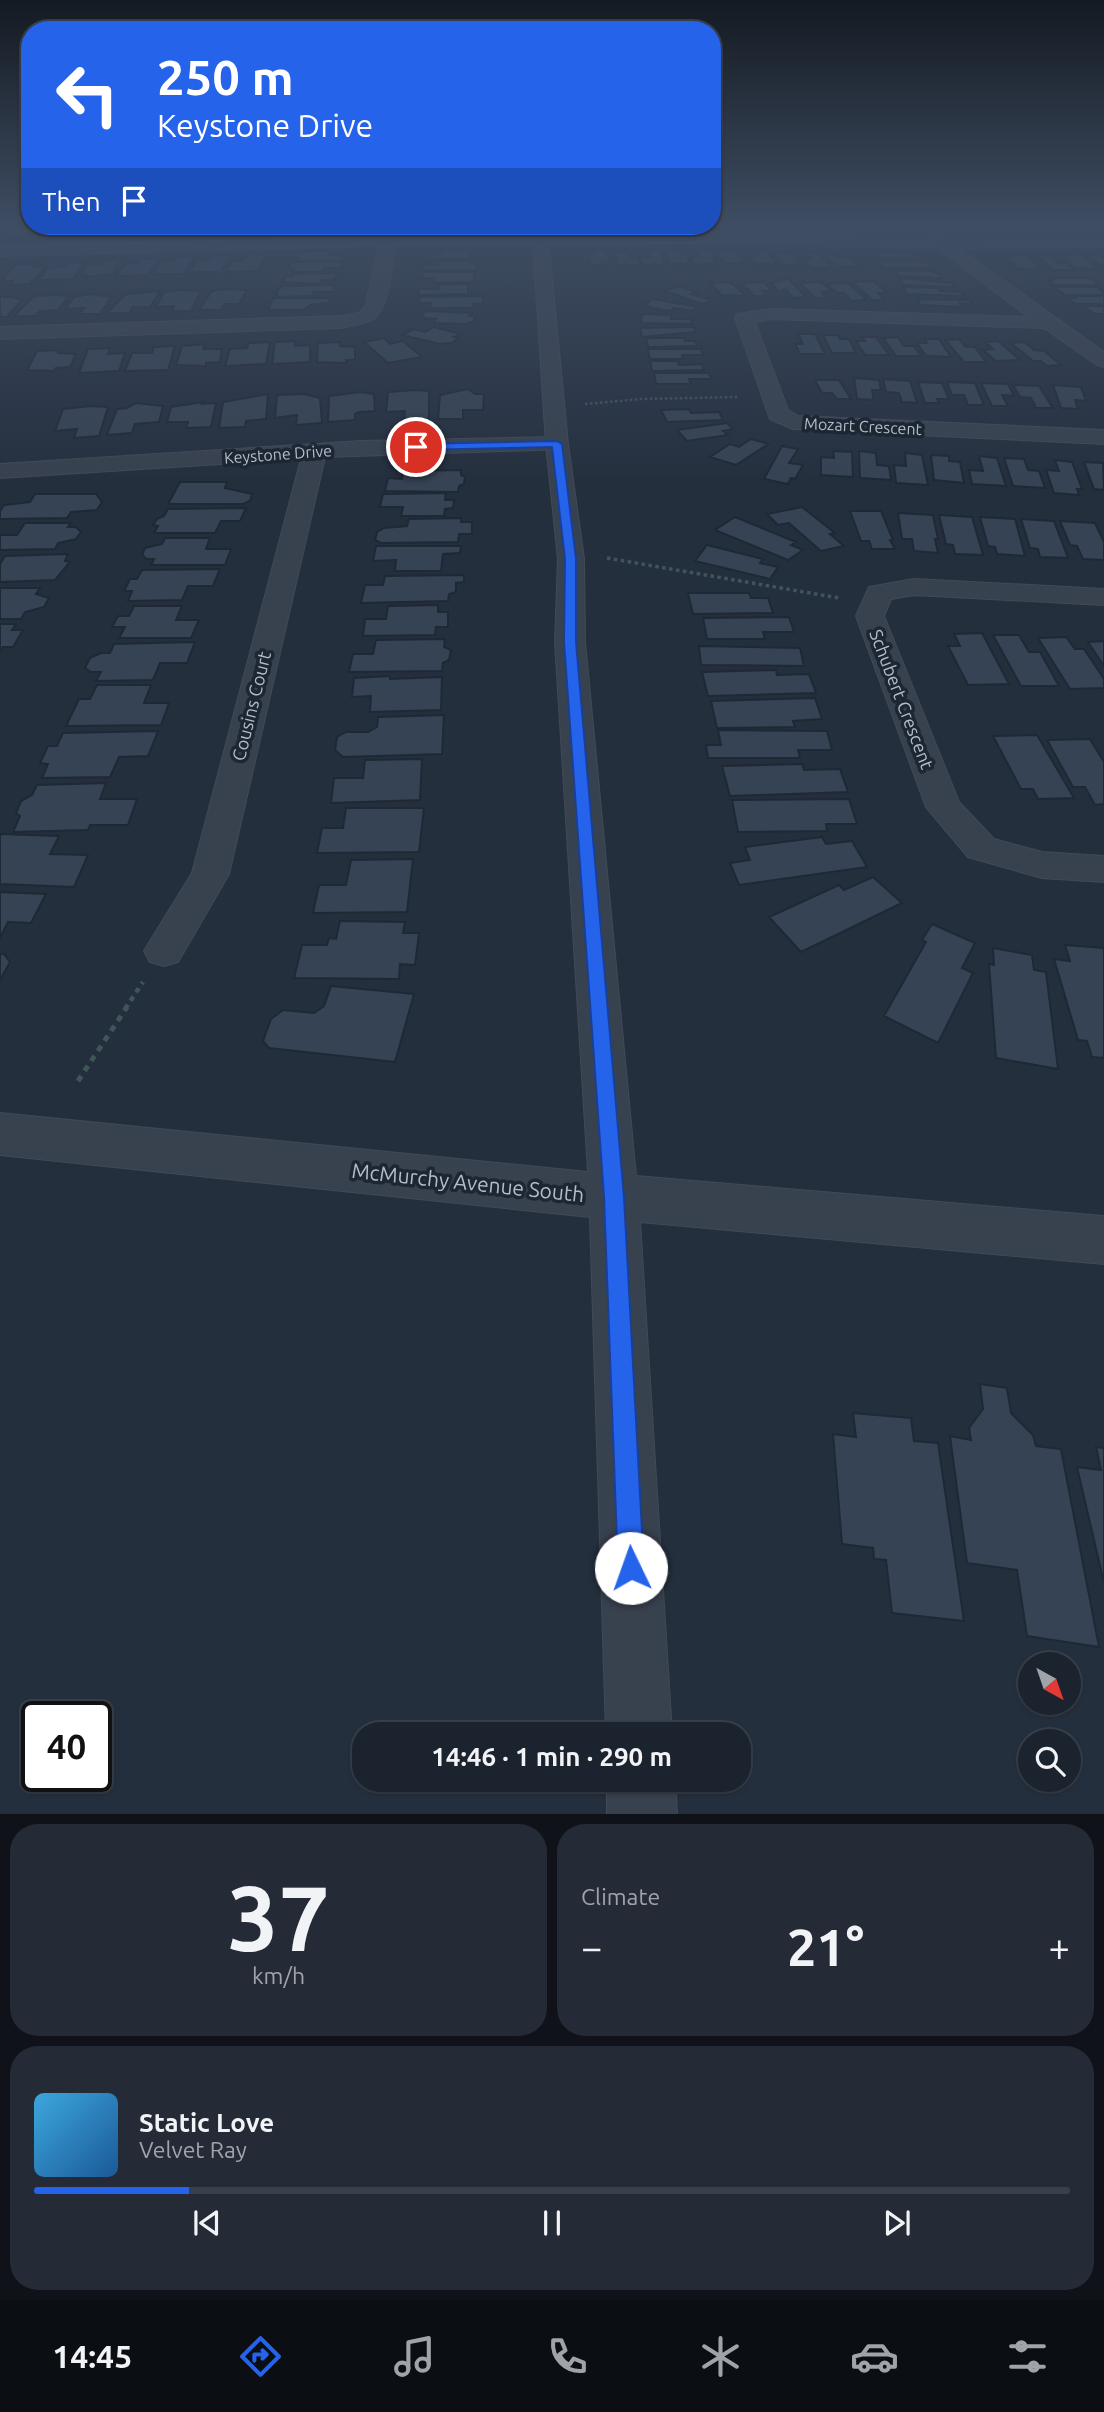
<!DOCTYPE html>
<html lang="en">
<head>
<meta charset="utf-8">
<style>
	:root { --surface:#1b232e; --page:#242b36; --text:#f1f3f6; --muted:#a0a4aa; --line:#39404a; --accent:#2563eb }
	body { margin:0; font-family:Ubuntu,sans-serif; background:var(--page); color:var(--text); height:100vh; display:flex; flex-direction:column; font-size:26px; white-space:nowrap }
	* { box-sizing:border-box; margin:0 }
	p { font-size:23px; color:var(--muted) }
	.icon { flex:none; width:38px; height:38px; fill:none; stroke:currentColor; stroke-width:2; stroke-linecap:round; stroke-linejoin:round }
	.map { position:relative; height:1814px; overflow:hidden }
	.panel { display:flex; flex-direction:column; gap:10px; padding:10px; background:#0f1319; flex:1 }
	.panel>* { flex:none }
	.hud { position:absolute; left:21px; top:21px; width:700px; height:214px; border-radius:28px; box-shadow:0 2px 5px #0004,0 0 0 2px var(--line); background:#2563eb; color:#fff; overflow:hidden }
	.needle { width:46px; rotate:140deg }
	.fabs { position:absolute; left:1018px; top:1652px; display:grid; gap:14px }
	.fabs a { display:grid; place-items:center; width:63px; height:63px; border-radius:50%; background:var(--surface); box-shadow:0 2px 5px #0004,0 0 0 2px var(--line); font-size:35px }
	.speed { position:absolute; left:21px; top:1701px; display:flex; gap:14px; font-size:35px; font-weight:700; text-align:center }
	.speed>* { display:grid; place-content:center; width:91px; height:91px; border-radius:50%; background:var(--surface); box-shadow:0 2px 5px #0004,0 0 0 2px var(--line); line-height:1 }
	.speed .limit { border:4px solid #111; border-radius:10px; background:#fff; color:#111 }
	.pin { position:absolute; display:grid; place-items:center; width:60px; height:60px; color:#fff; margin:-30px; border:4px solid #fff; border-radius:50%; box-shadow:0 2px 7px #0007 }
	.me { position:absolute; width:77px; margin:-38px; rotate:357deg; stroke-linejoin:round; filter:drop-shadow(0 0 5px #0008) }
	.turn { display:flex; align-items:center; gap:24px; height:147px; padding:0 21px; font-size:32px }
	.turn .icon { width:91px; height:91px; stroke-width:2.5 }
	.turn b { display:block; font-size:49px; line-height:60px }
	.then { display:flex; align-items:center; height:66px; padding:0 21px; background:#0003; gap:14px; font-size:26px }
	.big { font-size:52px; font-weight:600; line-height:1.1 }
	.panel .widget { flex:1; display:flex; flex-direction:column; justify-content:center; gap:10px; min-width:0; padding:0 24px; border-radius:28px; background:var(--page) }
	.panel .dial { align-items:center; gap:0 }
	.dial b { font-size:91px; line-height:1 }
	.song { display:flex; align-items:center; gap:21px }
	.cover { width:84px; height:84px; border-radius:10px; background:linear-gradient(135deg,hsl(200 70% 55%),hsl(210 70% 35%)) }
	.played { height:7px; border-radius:4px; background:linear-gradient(90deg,var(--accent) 15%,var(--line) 15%) }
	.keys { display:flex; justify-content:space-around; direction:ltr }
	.heat { display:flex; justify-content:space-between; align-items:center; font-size:38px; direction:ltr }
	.panel .tiles { flex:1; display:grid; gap:10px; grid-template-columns:1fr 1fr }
	.widget:last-child { grid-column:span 2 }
	.trip { position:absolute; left:352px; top:1722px; width:399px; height:70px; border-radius:28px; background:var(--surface); box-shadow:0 2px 5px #0004,0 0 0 2px var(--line); font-weight:600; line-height:70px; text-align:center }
	.menu { display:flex; height:112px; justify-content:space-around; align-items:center; background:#0b0e12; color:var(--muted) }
	.menu .icon { width:49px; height:49px }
	.menu .active { color:var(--accent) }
	.menu b { font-size:32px; color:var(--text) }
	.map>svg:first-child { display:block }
</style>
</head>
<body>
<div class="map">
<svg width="1104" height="1814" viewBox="0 0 1104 1814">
	<rect width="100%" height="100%" fill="#242f3e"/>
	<path fill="#364354" stroke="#1f2835" stroke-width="2" d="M11,227H41L37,232L3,238Z
		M43,227H73L70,233L37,237Z
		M77,227H105L93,230L91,233L75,235L73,233Z
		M109,227H138L125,229L123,234H105Z
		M142,227H171L158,229L157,232L139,233Z
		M832,227H879L881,231L832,229Z
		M1005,227L1011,233L975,234L968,232L964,228Z
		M442,250H470L469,259H427L428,254H442Z
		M697,250H710L716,264H694L691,257H699Z
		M729,250L738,253L744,263H724L718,251Z
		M303,251H330V255H343L341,261H299L300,258H294L296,253Z
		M594,251H606L610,264L591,265L588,254H595Z
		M648,251H660L664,264L642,265L640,257H650Z
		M678,251L679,254H686L690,264H670L666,252Z
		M766,251L777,264H756L749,256H759L755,252Z
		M615,252H628L629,257H638L640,265H618Z
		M772,252L792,254L801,264L783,265Z
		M876,252L909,253L918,256L920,259L878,258Z
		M806,253H818L832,267L811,268L803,259H811Z
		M252,254L266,256L258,271L225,272L232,261H241Z
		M824,254L848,257L858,266L837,267Z
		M1067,254L1082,255L1098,269L1075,268L1063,256H1069Z
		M1011,255H1026L1041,268L1018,269L1006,257L1013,256Z
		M1037,255H1050L1058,263H1066L1074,270H1053Z
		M1087,255H1099L1104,259V268Z
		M213,256H231L221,272H189L198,260H210Z
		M176,257H195L183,274H152L163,261H174Z
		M141,259H159L147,275L115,276L127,263H138Z
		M103,260H121L112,274L86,277L87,274L81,275L87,265H101Z
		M440,261H471V264H477L476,270L422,271L423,265H440Z
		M881,261L927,262L928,267L883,268Z
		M71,262L85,263L73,279L39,280L48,268L63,267Z
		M291,262H343L341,268H324L323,272H293L294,269H288Z
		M16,264H36L33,267H46L30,284L11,285L13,281H1Z
		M896,270L930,271L940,274L942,278L898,276Z
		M424,272H475L473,282L434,283L435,278H423Z
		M337,273L334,280H321L319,284L283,282L286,276L292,277L294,274Z
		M900,278L952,283L954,287L903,285Z
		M1051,278H1092L1099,285H1054L1049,281L1053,280Z
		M788,279L792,282L806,297L793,298L786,290L778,291L771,283Z
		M873,281L887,293H878L885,300H872L853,282Z
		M730,282L746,296L722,295L710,283Z
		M764,282L772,291H762L765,296H754L742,283Z
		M821,282L831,291L821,292L826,298H815L800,283Z
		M848,283L866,300L852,301L844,293H837L827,284Z
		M439,284H468V294L418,295L419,289H439Z
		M335,285L333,292H313L312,296L277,297L278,294L275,293L282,286Z
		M679,286L697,292L691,294L712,300L703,304L664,291Z
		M903,287L938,288L940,291L962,292L964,296L907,294Z
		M1053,287H1098L1104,295H1066Z
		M225,289L247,290L239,304H224L221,310H199L212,291Z
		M179,290L201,291L191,311H172L174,306L156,307L164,292Z
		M160,291L150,307H133L129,313H107L126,294Z
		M91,294L111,297L100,314H79L84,308L65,309L74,297Z
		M58,295L69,296L58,310L40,311L36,316H14L34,296Z
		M483,296L482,304H473L472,308H430L431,303H419L420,297Z
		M1073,296H1104V304H1075L1069,298H1075Z
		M0,297H11L22,300L7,317H0Z
		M273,298H327L331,300L330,303L310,305L304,310H268Z
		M653,299L697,307L692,311L674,308L670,311L644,306Z
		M918,299L970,300L972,304L960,303L961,307L920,305Z
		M1083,306H1104V314H1095Z
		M425,311L471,313L469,316H476L473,322L466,324L434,323L436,319L421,318Z
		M642,314L671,315V319H691L692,324L641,323Z
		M434,327L461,334L454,337L459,338L451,343L440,344L402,335L414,329L425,332Z
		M694,327L696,332L642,337L640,328Z
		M798,334H815L825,354H800L795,344H803Z
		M823,335H838L840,339H849L856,353H832Z
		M862,337H876L889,355H865L856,341H865Z
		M898,337L904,346H914L921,356H896L883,338Z
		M384,338L390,344L403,341L422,357L388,363L364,342Z
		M646,338H684L685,341H695L697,346L648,347Z
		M925,339H939L951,357L926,356L917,343H927Z
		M959,339L966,347H975L986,362H964L945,340Z
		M296,341L295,346L310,345V362L272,364L275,342Z
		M998,341L1020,360L996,361L983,350L993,349L985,342Z
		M270,342L266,364L225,366L230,349L247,348L249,343Z
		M340,342V346L355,347V360H346V363L317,362L318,343Z
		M1025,342L1034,350L1044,351L1061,365L1047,366L1041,361H1033L1011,343Z
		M205,344L203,349H222L220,362L206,363V366L176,365L182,346Z
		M175,346L168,370L125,371L132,353H152L154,347Z
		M110,348L108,354L125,353L119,371L79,373L88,349Z
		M648,349H701L703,355H682L683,359H650Z
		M59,350L58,353L76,354L70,367L56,368L54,371L27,370L37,351Z
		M650,361H678L679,365L702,364L704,370L652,371Z
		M654,373H709L711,379H689L691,384H656Z
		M854,378L879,380L881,390H872L874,400L857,399Z
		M883,379L910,381L917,403L902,402L899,393L886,392Z
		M815,380H839L851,399H837L832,393H822Z
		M918,382L942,383L949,399H937L939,403H925Z
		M947,382L975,383L984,405H968L964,395H952Z
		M981,383L1008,384L1014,396L1002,395L1008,406H992Z
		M1013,385L1039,386L1053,408H1036L1031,398L1020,397Z
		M1053,385L1081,387L1086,401L1075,400L1078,409L1061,408Z
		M468,389L475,394H484L483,410H463V419H438L440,395Z
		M415,390L429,391V419L404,420L405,411L386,412L388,392Z
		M361,392L374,394L375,411L359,412L355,414V420L328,422L329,396Z
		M268,394L266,419L246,421L245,427L219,428L223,402Z
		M304,394L320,398L322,423L296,425L297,415L275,418L277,395Z
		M203,402L202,404L216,403L211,427L186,428L188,422H167L171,407Z
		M136,403L163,406L159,422L135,424L132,433L107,435L117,409L127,408Z
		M91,406L108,407L99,436L74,438L77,429L55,431L63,409Z
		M689,409L691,413L719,412L723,420L667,422L661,410Z
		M727,423L733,429L723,431L728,435L687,441L677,430Z
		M751,439L768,444L736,465L710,457L730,444L739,447Z
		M782,446L798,449L789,463L803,465L795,479L791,478L788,484L764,479Z
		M833,451L852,452L853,477L821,475V457L834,458Z
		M859,451L876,453L877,465L889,466L891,480L860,478Z
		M905,453L922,455L928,485L896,483L894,465L906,466Z
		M931,455L949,456V461L960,462L964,483L934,480Z
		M979,456L997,458L1006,486L972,484L969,470L983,471Z
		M1004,458L1024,459L1028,470L1039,471L1045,488L1013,486Z
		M1055,460L1072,462L1082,489H1077L1079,495L1054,493L1046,470L1059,471Z
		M1084,462L1103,463L1104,490L1094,489Z
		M461,470V475L465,477L464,484L459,486L458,492L385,491L388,478L402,479L403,471Z
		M180,482H227L225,488L252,494L250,501L243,504H168Z
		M446,493L445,500H454L453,508L445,509L444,516H401L403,507H380L383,494Z
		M35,494H96L102,502L97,510L71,512L67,518L0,519V511L4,505L30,502Z
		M802,507L835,533L830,534L844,546L821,551L789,523L778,525L767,514Z
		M246,508L240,521H221L215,533H154L158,526L153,525L157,519L164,516L168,509Z
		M850,511H881L893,540H890L895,549H872L869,541H861Z
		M898,513L933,515L938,539H935L938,553L914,551L912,539H902Z
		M939,515L972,517L983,555L955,554L953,545L946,544Z
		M735,517L796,542L791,545L803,550L788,560L715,530Z
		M980,517L1015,519L1025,556L997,554L995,547L988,546Z
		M461,518V522H472V534H459L458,542L381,543L375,540L377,532L384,528L407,526L409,519Z
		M1021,519L1054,521L1068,558L1040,557L1038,549L1030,548Z
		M1060,521L1095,523L1104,542V560L1083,559L1077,546L1070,545Z
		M25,523H71L68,527H76L81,532L76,539L58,543L55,549L0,550V535H17Z
		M165,538H210L206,549H231L225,565H151L154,559H147L142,555L145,548L162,544Z
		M707,545L763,559L760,563L778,567L770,579L695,561Z
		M376,546H461L460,553L443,554L441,571H395L396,560L373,561Z
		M68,554L65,561L70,562L55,580L0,582V564L5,556Z
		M220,569L213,586H188L182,600L128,601L132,591H124L130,579H137L142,570Z
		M464,575V582L456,583V592L449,594L448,601L361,603L365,585H383L385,576Z
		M0,588H40L36,594L49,598L44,607L25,612L21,619H0Z
		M688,593H749L751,598H768L773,613L693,614Z
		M438,605V612H448V627H436L435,635L363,636L365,619H386L388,606Z
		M134,606H182L176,620H199L191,638H119L125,627H112L118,616H129Z
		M789,617L794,632H763L765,639H707L703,618Z
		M0,624H16L12,630H23L13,647H3L0,651Z
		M982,633L1009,684L968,685L948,646H960L954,634Z
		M993,635H1019L1029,652H1040L1059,686H1021Z
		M1066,637L1075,649H1084L1104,679V688L1070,689L1038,638Z
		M445,639L444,647L451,650L449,660L443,663L442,671L349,672L353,654H373L376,640Z
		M1104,641V666L1088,642Z
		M195,642L187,663H160L153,680L96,681L101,672H91L85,668L90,658L101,653H110L114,644Z
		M699,646L800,648L804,666L701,665Z
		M776,670L777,675L809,674L816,693L708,696L702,672Z
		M390,676V679L442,677L441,710L370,712L371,696L352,697L354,678Z
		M97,685H151L144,703H169L161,725L66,726L79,699H90Z
		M815,698L822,719L793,721L795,727L717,728L711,701Z
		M444,715L442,754L343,757L335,750L337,737L346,732H368L377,727L378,717Z
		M718,730L827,731L832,750H798L800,758H708L706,745H721Z
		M158,731L148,756L119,757L110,777L42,778L48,764L40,763L48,746H57L63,733Z
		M1037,735L1074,798L1038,799L1033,789H1021L993,736Z
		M1090,739L1104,762V804L1095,805L1085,787H1073L1047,740Z
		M422,759L420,800L331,803L334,778H363L365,760Z
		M802,764L804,770L840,769L848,792L730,796L722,766Z
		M106,783L100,799H137L128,825H90L88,830L13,832L20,816L16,813L21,801L32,795L37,785Z
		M849,799L857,824H826L827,831L738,832L732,800Z
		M346,808H424L419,852L317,853L322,828H343Z
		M0,834L59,836L50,854L88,855L74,887L0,884Z
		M822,837L826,844L852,841L867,867L739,885L730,863L750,860L745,847Z
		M413,859L407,912L313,913L319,885H346L351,860Z
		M873,877L902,903L801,952L769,917L839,885L844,890Z
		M0,892L46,894L31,923L8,922L0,938Z
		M340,921L405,922L403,933H419L415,965L400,964L399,979L294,978L302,945H327L329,938L336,939Z
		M932,924L975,943L962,968L973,973L938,1043L884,1016L926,942L922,940Z
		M1065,945L1104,948V1058L1092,1057L1087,1041L1078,1040L1054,959L1070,961Z
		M993,948L1032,955L1034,970L1046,972L1058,1069L996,1058L989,964L994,965Z
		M0,954H4L10,962L0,980Z
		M331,986L414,994L395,1062L269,1048L263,1041L271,1019L283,1010L314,1013L324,1006Z
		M980,1384L1007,1388L1011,1413L1033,1435L1036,1446L1061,1449L1099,1647L1027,1636L1017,1570L967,1563L950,1436L971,1440L969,1428L983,1409Z
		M853,1413L911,1418L914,1441L938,1443L964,1621L892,1613L886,1560L874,1559L873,1548L842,1544L833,1434L856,1437Z
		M1096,1447L1104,1448V1583L1077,1467L1101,1470Z"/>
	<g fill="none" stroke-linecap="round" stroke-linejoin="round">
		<defs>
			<path id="minor" d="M384,227H398L397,236L709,233L928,238L936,233L946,238L1104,237V247L958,248L1104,352V367L1097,365L1044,328L772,319L755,322L788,410L798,416L1104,430V444L793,429L770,419L735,318L737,314L772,309L1028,317L938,248L709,243L395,246C392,265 389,309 373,319C365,325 351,325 341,328L0,339V327L341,316L359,313L365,307L379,246L0,256V246L381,237Z
				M557,437L565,439L568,444L565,449L325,457L229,874L178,962L164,966L150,962L144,951L192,873L301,459L0,478V464L361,441Z
				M914,579L1104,589V605L914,595L891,599L884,616L959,802L994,839L1042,852L1104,856V882L1042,878L968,857L926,807L856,616L869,587Z"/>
			<path id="tertiary" d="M532,227H547L568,444L584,559L585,642L636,1176L1104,1216V1264L640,1222L672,1734H606L590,1217L0,1155V1113L588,1172L555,642L558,559L546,444Z
				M607,1780H675L677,1814H607Z"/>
		</defs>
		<use href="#minor" stroke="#414a57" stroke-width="2"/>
		<use href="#tertiary" stroke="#414a57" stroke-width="2"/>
		<path stroke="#3f5557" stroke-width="2.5" stroke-dasharray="2.5 2.5" stroke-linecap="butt" d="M585,404L641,399L737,397"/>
		<path stroke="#3f5557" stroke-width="3.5" stroke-dasharray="3.5 3.5" stroke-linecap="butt" d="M607,558L839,598"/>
		<path stroke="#3f5557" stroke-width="4.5" stroke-dasharray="5 5" stroke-linecap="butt" d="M125,1009L143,982"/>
		<path stroke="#3f5557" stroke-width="5" stroke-dasharray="6 6" stroke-linecap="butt" d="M78,1081L127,1007"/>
		<use href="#minor" fill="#38414e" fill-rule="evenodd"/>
		<use href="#tertiary" fill="#38414e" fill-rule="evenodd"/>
	</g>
	<linearGradient id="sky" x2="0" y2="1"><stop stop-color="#141a22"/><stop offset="0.47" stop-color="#3f4d63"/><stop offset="1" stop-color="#3f4d63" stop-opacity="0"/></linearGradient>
	<rect width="1104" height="481" fill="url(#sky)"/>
	<path fill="#2563eb" stroke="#184099" stroke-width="2" d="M557,441L562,444L576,559V642L624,1197L644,1568L640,1577L631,1581L622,1577L618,1568L604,1197L564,642L565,559L552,447L416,450L412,447L416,444Z"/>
	<g text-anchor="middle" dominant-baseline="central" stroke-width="7" stroke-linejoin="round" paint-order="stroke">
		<g font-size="16" fill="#b4bcc9" stroke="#1d2633">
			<text transform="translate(863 426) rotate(3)">Mozart Crescent</text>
			<text transform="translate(278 454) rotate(-4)">Keystone Drive</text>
		</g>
		<g font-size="18" fill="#b4bcc9" stroke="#1d2633">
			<text transform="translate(902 699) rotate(69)">Schubert Crescent</text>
			<text transform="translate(251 706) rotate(-76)">Cousins Court</text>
		</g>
		<g font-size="21" fill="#b4bcc9" stroke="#1d2633">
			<text transform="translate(468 1182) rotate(6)">McMurchy Avenue South</text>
		</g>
	</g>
</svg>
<div class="fabs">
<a><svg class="needle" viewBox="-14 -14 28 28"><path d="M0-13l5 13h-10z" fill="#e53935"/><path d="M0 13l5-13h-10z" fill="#a0a4aa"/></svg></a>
<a><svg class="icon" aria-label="search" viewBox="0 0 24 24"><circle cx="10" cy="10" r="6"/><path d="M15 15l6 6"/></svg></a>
</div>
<div class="speed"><div class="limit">40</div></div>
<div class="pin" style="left:416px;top:447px;background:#d93025"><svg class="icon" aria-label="arrive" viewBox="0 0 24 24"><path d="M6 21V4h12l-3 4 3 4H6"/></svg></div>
<svg class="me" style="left:631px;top:1568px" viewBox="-20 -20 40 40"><circle r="19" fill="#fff"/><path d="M0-13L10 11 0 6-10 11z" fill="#2563eb"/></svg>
<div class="trip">14:46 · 1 min · 290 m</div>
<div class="hud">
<div class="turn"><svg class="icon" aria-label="left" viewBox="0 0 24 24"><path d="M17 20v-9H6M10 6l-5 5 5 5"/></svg><div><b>250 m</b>Keystone Drive</div></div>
<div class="then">Then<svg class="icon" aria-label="arrive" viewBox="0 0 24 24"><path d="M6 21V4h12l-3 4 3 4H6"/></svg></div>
</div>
</div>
<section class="panel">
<div class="tiles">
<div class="widget dial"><b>37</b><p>km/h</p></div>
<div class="widget"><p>Climate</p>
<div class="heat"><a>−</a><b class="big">21°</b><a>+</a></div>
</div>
<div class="widget">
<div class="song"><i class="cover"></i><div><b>Static Love</b><p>Velvet Ray</p></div></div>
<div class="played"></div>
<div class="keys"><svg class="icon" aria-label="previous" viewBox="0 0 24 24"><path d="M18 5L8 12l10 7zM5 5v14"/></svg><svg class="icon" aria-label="pause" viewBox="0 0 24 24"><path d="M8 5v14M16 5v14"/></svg><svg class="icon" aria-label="next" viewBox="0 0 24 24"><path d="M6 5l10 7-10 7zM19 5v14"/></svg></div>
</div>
</div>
</section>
<nav class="menu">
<b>14:45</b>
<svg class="icon active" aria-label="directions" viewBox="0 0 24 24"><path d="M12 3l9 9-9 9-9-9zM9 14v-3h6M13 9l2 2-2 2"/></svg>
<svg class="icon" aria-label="music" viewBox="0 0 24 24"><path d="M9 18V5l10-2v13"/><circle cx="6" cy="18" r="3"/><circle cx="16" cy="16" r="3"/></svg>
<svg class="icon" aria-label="phone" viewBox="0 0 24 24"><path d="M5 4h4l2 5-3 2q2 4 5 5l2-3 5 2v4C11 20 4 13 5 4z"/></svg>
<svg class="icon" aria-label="climate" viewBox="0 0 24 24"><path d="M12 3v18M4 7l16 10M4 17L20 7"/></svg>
<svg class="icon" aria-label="car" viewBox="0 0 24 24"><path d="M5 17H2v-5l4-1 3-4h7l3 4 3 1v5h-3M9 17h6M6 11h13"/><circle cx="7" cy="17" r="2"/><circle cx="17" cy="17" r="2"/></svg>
<svg class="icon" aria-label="filters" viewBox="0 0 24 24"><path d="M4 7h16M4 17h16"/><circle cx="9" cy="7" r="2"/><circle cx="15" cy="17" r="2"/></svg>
</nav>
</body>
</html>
